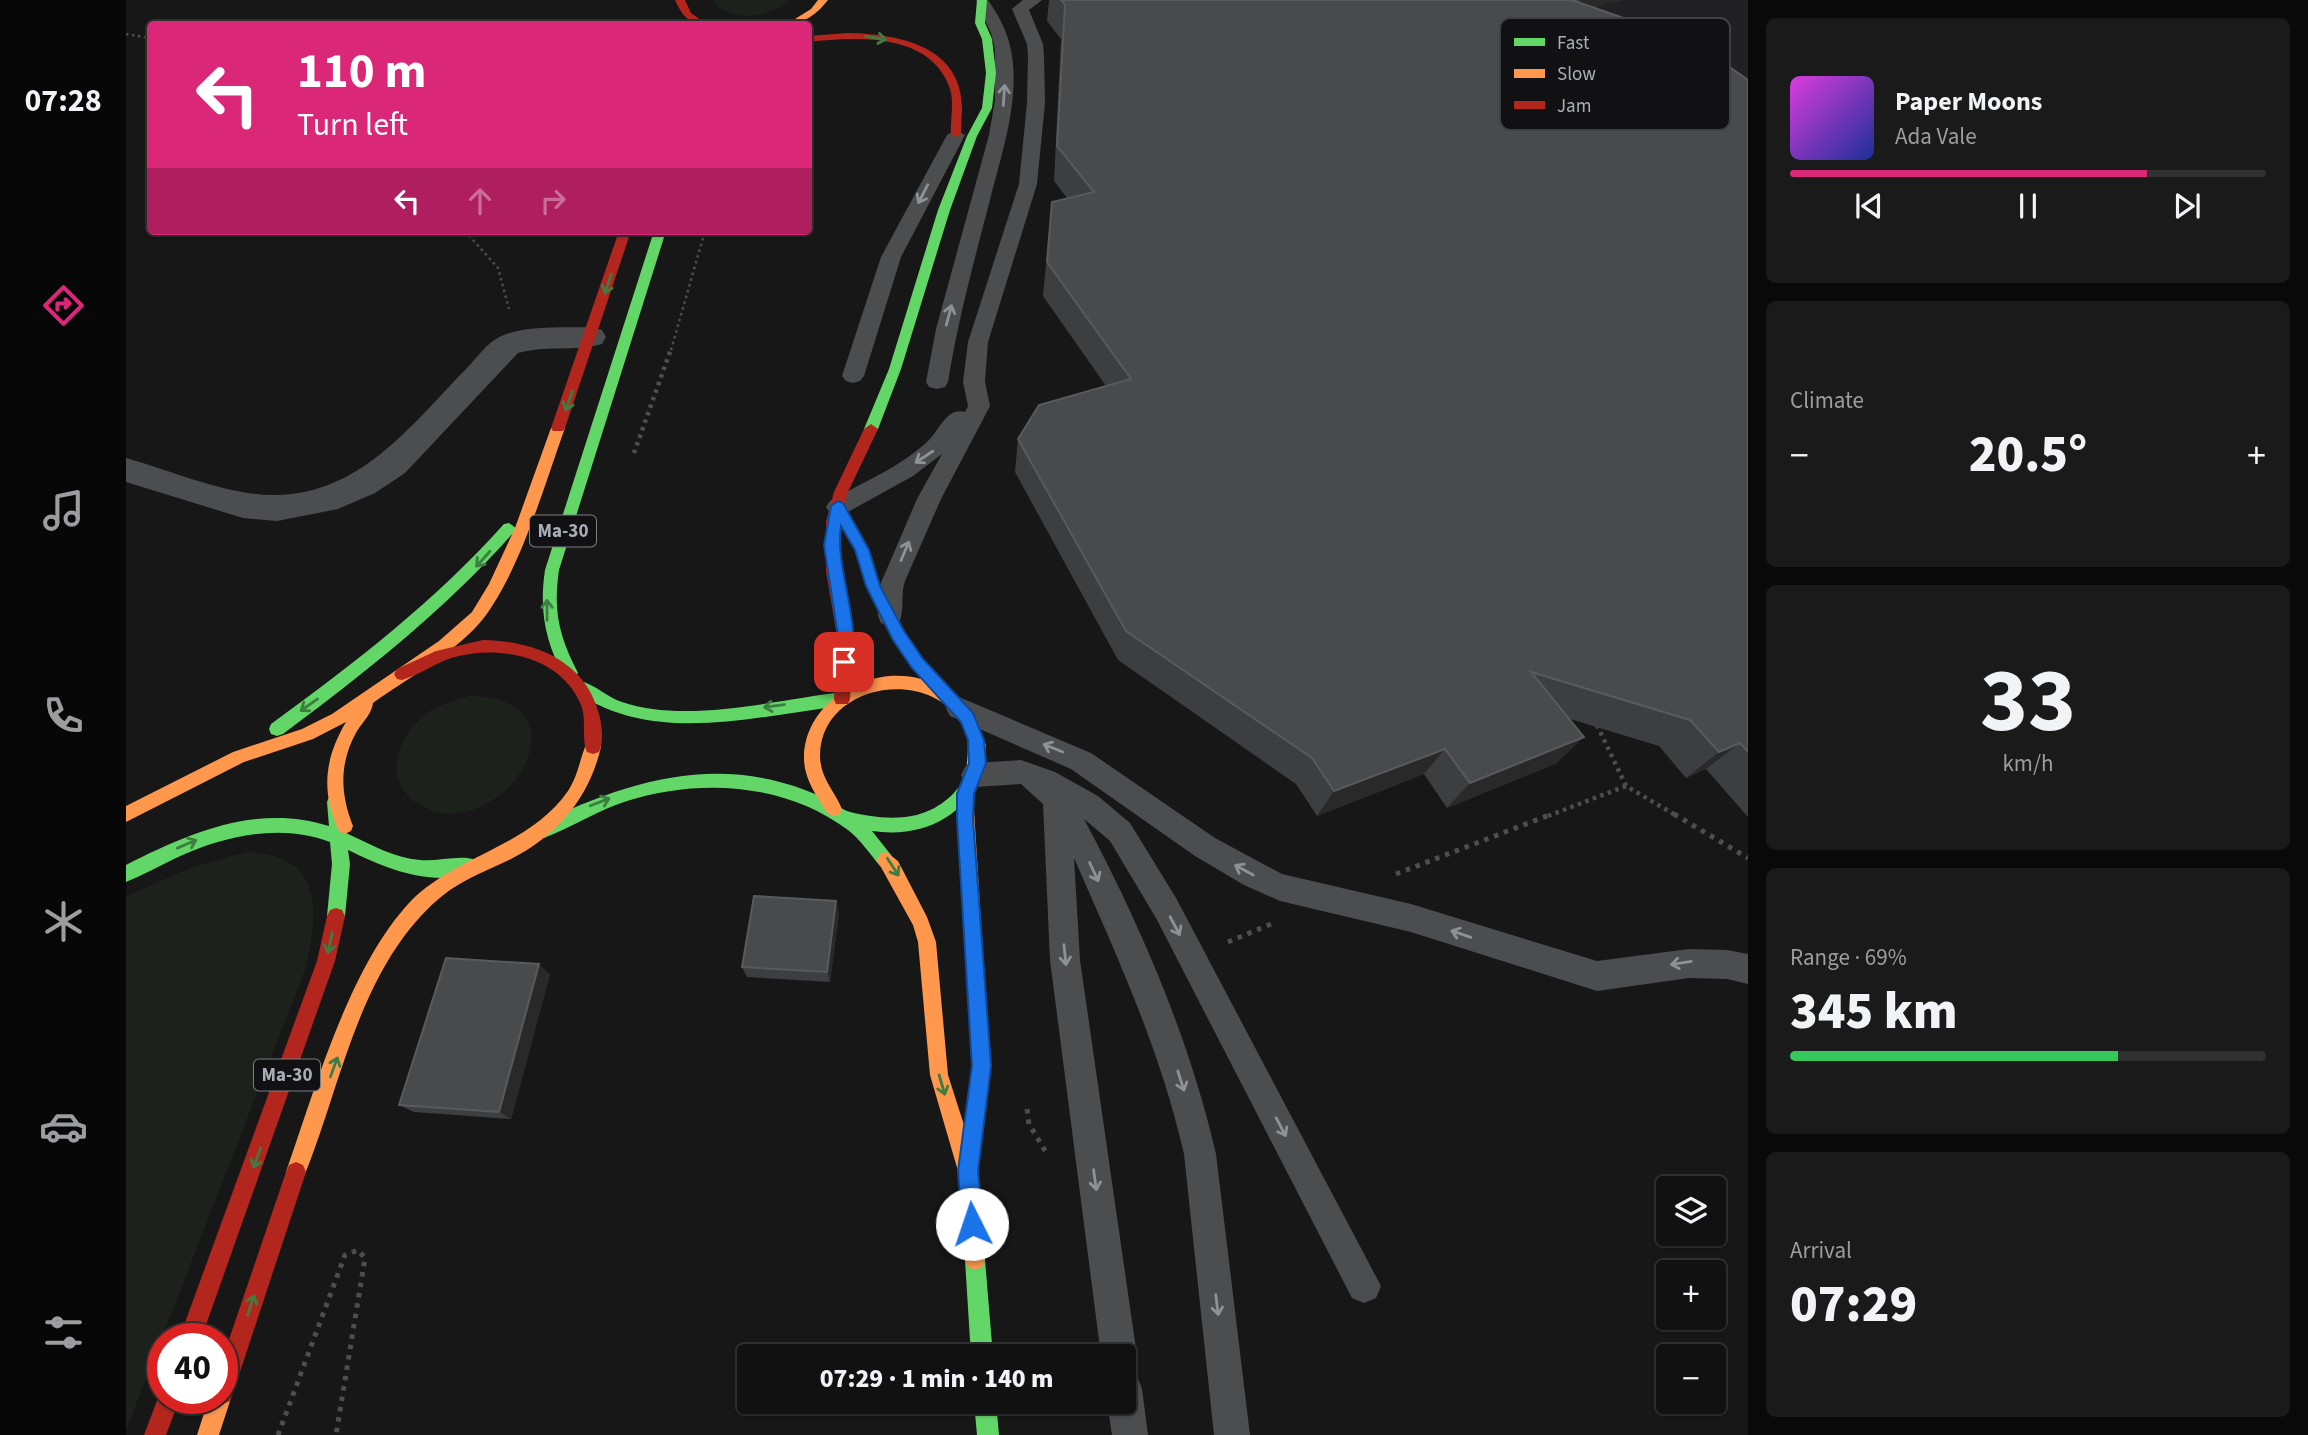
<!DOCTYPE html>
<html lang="en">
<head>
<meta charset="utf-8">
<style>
	:root { --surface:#111; --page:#1a1a1a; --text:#f1f3f6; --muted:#9c9d9f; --line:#303131; --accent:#db2777 }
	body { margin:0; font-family:"Source Sans 3",sans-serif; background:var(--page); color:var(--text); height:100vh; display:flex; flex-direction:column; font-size:26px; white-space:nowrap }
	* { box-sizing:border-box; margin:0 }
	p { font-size:23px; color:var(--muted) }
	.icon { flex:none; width:38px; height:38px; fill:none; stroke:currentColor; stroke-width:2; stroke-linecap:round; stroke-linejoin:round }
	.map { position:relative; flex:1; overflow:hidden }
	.drawer { display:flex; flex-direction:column; gap:18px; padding:18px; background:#090909; width:560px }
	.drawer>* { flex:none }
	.guide { position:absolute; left:21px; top:21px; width:665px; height:214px; border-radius:7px; box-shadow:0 2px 5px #0004,0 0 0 2px var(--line); background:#db2777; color:#fff; overflow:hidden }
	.tools { position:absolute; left:1530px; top:1176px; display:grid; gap:14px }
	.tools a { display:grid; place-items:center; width:70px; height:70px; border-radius:7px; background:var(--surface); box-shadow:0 2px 5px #0004,0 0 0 2px var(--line); font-size:35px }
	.speed { position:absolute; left:21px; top:1323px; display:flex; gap:14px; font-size:35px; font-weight:700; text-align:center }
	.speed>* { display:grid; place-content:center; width:91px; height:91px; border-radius:50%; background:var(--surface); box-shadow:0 2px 5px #0004,0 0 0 2px var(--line); line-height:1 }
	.speed .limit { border:10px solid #d22; background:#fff; color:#111 }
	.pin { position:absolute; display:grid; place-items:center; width:60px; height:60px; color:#fff; margin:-30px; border-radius:14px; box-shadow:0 4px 10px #0006 }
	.me { position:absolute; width:77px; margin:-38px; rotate:356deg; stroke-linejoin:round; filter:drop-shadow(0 0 5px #0008) }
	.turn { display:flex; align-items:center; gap:24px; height:147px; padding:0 35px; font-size:32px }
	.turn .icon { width:91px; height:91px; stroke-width:2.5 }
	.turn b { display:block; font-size:49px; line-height:60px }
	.lanes { display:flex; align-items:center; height:66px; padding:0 35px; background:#0003; justify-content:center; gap:35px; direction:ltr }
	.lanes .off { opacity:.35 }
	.big { font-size:52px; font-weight:800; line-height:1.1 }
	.drawer .tile { flex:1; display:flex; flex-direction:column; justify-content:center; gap:10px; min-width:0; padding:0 24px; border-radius:10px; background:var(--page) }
	.drawer .dial { align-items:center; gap:0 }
	.dial b { font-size:91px; line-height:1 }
	.song { display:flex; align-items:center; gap:21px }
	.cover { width:84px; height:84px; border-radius:10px; background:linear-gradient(135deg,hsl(300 70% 55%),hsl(230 70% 35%)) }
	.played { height:7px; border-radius:4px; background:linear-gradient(90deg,var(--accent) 75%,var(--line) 75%) }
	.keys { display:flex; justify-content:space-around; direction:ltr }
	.heat { display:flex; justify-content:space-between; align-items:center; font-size:38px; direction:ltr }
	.charge { height:10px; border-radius:5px; background:linear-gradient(90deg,#34c759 69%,var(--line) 0) }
	.trip { position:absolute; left:611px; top:1344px; width:399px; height:70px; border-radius:7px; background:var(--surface); box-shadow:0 2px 5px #0004,0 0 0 2px var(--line); font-weight:800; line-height:70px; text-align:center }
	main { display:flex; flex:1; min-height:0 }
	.tabs { display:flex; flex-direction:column; width:126px; justify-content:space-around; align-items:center; background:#070707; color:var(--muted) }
	.tabs .icon { width:49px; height:49px }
	.tabs .selected { color:var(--accent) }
	.tabs b { font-size:32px; color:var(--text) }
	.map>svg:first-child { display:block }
</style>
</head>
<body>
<main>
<nav class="tabs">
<b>07:28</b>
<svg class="icon selected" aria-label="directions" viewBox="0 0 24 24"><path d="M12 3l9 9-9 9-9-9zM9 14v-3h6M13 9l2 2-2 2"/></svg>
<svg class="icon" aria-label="music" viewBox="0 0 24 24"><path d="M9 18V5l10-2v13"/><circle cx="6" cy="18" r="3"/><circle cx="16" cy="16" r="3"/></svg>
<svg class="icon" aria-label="phone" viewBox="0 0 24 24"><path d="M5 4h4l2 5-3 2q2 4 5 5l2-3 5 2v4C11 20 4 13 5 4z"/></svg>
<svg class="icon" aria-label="climate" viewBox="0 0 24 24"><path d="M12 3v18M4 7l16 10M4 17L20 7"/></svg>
<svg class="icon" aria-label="car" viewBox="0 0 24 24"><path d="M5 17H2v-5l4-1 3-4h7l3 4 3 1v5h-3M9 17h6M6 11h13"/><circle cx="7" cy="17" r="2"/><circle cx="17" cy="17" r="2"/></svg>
<svg class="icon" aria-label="filters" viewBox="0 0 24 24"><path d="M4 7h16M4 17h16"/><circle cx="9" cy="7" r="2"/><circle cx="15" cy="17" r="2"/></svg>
</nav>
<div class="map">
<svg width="1622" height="1435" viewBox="0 0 1622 1435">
	<rect width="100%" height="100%" fill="#171717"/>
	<path fill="#212123" d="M1404,0H1622V80Z"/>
	<path fill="#1c211c" d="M586,0H663C646,18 601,24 586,0Z
		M344,696C471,699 375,848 296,806C255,785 269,737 300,714C313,704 329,700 344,696Z
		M121,852C197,856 193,908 180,967L0,1430V896L67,867Z"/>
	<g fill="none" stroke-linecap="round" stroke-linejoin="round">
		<path stroke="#4d4e50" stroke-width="2.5" stroke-dasharray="2.5 3.5" stroke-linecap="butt" d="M0,34L24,38
			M339,231L372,268L383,309
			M545,350L579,231"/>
		<path stroke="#4d4e50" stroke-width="4.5" stroke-dasharray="3.5 4.5" stroke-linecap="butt" d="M508,453L545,349
			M1471,725L1500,786
			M1422,816L1500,786L1551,816"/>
		<path stroke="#4d4e50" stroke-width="5" stroke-dasharray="4.5 6" stroke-linecap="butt" d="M1548,814L1622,858
			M1270,874L1426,814
			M1102,942L1145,924
			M901,1109L903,1124L921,1154
			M152,1435L219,1255L232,1250L239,1258L210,1435"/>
		<path fill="#4b4d4f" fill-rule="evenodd" d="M850,0H862C876,20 885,39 887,64C891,110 875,156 864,200C848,261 832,320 822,382L819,387L811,389L803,387L800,382L810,329L863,135L869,100V49L865,33Z
			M897,0H916L903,10L917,44L918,56L919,103L911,184L862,342L859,382L864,406L815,499L779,581C774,595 779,610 773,623L764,626L755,623L752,616L751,592L791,499L816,454L787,476L720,513L712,516L704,513L700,507L704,501C737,482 775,467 803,440C814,429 821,407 839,412L842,406L837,382L842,342L893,184L901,103L902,56L901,44L886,9Z
			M830,130L839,135L775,257L738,376L734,381L727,383L720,381L716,376L755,257L821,135Z
			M833,697L965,753L1089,838L1156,874L1285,904L1471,961L1563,949L1601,950L1622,954V984L1601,979L1563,978L1471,991L1285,932L1154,901L1118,885L1069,856L945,769L824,716L820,708L824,700Z
			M895,760L929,772L972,796L1004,823L1050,898L1255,1286L1250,1298L1238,1303L1226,1298L1030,918L984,841L958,819C1014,924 1063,1037 1090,1154L1124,1435H1088L1058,1154C1034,1049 991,956 948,858L954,960L1011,1356L1006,1369L999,1371L1011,1376L1016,1389L1022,1435H986L981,1402H998V1356H975L924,960L917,804L895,784L849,787L839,783L835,775L839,767L849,763Z"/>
		<path fill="#4b4d4f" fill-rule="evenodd" d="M465,327L476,330L480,337L476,344C448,352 419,345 392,353L279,473L249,493L212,509L151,521L117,518L0,482V458C46,471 103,496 150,495C233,494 284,427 336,373C347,363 358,346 370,339C394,324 438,328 465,327Z"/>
		<path fill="#63d668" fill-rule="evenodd" d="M851,0H861L859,23L866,39L870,73L866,108L851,136L824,210L775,369L752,429L745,434L738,429L763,369L812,210L841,136L856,108L860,73L856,39L849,23Z
			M528,231H540L433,570C427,612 433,636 452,673L449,678H439C419,642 413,610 419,570Z
			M383,523L390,528L388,532C319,610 240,672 157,734L151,736L145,734L143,729L145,724C229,663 309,601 378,524Z
			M458,682C472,687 483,698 496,702C560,724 650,700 716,692L722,694L724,699L722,704L716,706C629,716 531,745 453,694L450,689L453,684Z
			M849,767L855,769L857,774C836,819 795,838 746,831L769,860L766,866L760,868L754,866C744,854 734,839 722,830C659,783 574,778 501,801C472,810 447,827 418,838L412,835L410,830L412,825C493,784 579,757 668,786C680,790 692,795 703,800C709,803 715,809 721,811C738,816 760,819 779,817C800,815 820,804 833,787C838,779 840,770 849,767Z
			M209,795L215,797L220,833C244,844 268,858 294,860C311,862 334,854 350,860L353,866L350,872C307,888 261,869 222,850L224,864L219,916L216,922L210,924L204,922L201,916L206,864L204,842C153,823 98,836 50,858C33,866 17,875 0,882V865C63,833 132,803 203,826L201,802L203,797Z
			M849,1250L856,1253L859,1260L867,1356H845L839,1260L842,1253Z
			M848,1402H870L873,1435H851Z"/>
		<path fill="#ff974d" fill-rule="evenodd" d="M692,0H702C691,14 678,24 661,24L685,9Z
			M432,423L439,428C418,486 394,571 357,619C333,650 279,680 247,703C246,713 237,722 231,731C213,763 214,793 227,826L225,831L219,834L213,831C195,793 198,759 220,722L187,739L118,762L0,822V806L107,752L176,729L206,714L313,641L346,612L363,584L389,528L425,428Z
			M712,502L717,503L743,550L754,586L778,632L796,660L847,713L860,745L855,779L849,781L843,779C836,763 849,746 835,722C800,666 695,685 694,755C694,778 708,790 716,809L714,814L708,816L702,814C690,795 677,778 678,755C681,699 745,665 795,679L768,640L740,586L729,550L705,507Z
			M467,740L473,742L475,747C463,798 432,835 385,859C365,869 343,877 324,890C307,902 292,918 279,935C226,1006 210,1099 177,1179L170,1182L163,1179L160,1172C189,1089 223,968 283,903C329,855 402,848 442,791C452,776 454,758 461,742Z
			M839,787L845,789L847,794L864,1066L852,1171L859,1260L856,1267L849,1270L842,1267L839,1260L832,1171L804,1075L792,942L787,925L751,860L754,854L760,852L772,861L801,917L810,942L822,1075L838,1125L846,1066L831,794L833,789Z
			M96,1388L102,1390L105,1398L93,1435H71L83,1398H96Z"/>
		<path fill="#b3261e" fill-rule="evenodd" d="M549,0H559L565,13L580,24C562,24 556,15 549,0Z
			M722,33C773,34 837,46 836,110C835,119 836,129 834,137L825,135C824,119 829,101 823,86C802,32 730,37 682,42V36Z
			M493,231H505L439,428L437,431H427L425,428Z
			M745,424L752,429L722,492L714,522V571L727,636L724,699L722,704H710L708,699L711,636L700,571V522L708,492L738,429Z
			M357,640C408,641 459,660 473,714C476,725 478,741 473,752L467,754L461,752C455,738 461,720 455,705C435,655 370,644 325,658C308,664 293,675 276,680L271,679L268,674L271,669L310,651Z
			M210,908L216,910L219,916L209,961L75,1339H53L191,961L201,916L204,910Z
			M170,1162L177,1165L180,1172L107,1393L104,1401L96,1404L87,1398H96V1360L160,1172L163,1165Z
			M35,1390L37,1398H54L40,1435H18Z"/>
	</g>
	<path fill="#3d3e3f" d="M923,0H1497L1467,7L1622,80V817L1580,769L1560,778L1533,746L1444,719L1431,763L1321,808L1298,774L1191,816L1170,784L992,660L889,472L892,439L980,386L917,296L926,202L941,198L928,181L935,39L921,21Z
		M713,913L704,982L621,977L616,967Z
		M424,974L385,1119L288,1112L273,1105Z"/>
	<path fill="#29292a" d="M1454,0H1497L1448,12Z
		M1458,737L1431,763L1321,808L1344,783Z
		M1614,743L1580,769L1560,778L1593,752Z
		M1319,749L1298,774L1191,816L1208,791Z
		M710,901L713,913L704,982L701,972Z
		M413,964L424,974L385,1119L373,1112Z"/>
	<path fill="#494a4c" stroke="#585a5c" stroke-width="2" d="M935,0H1446L1569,43L1622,80V752L1614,743L1593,752L1564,720L1405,672L1458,737L1344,783L1319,749L1208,791L1186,758L1000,631L892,439L913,405L1005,379L921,262L926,202L968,192L931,146L939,5Z
		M628,896L710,901L701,972L616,967Z
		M320,958L413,964L373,1112L273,1105Z"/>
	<defs><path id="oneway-shaft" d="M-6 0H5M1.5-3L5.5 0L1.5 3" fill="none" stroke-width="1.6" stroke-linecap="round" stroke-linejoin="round" transform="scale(1.75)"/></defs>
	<g stroke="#3e7d42">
		<use href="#oneway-shaft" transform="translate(750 38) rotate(9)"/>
		<use href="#oneway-shaft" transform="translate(482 284) rotate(108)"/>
		<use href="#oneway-shaft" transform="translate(443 401) rotate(109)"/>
		<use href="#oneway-shaft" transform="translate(357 559) rotate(132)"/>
		<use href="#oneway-shaft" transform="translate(421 610) rotate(-90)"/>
		<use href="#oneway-shaft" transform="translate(183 705) rotate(145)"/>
		<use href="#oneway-shaft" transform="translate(648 706) rotate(172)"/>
		<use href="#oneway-shaft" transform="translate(474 802) rotate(-21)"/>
		<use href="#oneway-shaft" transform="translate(61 844) rotate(-23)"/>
		<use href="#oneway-shaft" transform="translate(767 867) rotate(57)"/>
		<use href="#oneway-shaft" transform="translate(204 943) rotate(102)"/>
		<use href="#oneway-shaft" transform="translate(208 1067) rotate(-70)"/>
		<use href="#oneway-shaft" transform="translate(816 1085) rotate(74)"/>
		<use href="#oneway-shaft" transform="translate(131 1158) rotate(110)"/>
		<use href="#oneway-shaft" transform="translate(125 1305) rotate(-72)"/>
	</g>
	<g stroke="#8d9297">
		<use href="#oneway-shaft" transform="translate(878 95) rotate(-86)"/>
		<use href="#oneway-shaft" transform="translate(797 194) rotate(117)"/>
		<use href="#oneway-shaft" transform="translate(823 315) rotate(-75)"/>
		<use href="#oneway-shaft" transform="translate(798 457) rotate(147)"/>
		<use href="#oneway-shaft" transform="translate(779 551) rotate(-67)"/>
		<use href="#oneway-shaft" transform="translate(927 748) rotate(-158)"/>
		<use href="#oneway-shaft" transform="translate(1118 870) rotate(-151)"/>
		<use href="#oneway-shaft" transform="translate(968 872) rotate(65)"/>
		<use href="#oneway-shaft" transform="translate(1049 926) rotate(62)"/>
		<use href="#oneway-shaft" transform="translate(1335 934) rotate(-161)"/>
		<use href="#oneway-shaft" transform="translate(939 955) rotate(84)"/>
		<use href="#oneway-shaft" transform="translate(1555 963) rotate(171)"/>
		<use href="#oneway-shaft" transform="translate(1055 1081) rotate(72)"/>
		<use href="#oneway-shaft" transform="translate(1155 1127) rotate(62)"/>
		<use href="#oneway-shaft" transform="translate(969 1180) rotate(82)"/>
		<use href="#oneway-shaft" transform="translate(1091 1305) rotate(83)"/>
	</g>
	<path fill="#1a73e8" stroke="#114b97" stroke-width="2" d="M712,501L717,503L743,550L754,586L778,631L797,659L847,713L858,740L860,763L848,794L847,819L865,1066L852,1171L857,1224L854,1232L846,1235L839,1232L836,1224L832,1171L846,1066L831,819V794L843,763L842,740L835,722L786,668L767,640L740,586L729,550L715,526C708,567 739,634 723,667H712L710,662L712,636L698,545L705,506Z"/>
	<g text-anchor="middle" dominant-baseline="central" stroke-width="7" stroke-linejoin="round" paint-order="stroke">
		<g fill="#111113" stroke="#7b8085" stroke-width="2">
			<rect x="404" y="515.5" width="66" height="31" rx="5"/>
			<rect x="128" y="1059.5" width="66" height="31" rx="5"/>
		</g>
		<g font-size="19" font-weight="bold" fill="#a9afb6">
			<text x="437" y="531">Ma-30</text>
			<text x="161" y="1075">Ma-30</text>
		</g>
	</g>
	<rect x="1374" y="18" width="230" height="112" rx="10" fill="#111113" stroke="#3f4044" stroke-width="2"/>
	<rect x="1388" y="38" width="31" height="8" fill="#63d668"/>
	<rect x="1388" y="69" width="31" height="9" fill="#ff974d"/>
	<rect x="1388" y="101" width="31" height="8" fill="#b3261e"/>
	<g font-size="19" fill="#a9afb6">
		<text x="1431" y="49">Fast</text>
		<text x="1431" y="80">Slow</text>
		<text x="1431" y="112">Jam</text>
	</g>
</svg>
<div class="tools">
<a><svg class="icon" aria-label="layers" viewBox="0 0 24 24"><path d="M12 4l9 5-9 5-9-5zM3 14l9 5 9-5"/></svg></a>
<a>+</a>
<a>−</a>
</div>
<div class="speed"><div class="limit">40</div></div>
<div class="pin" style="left:718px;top:662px;background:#d93025"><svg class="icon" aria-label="arrive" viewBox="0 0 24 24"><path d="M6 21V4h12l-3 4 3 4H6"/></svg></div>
<svg class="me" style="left:846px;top:1224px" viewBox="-20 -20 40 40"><circle r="19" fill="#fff"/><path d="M0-13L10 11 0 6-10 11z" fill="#1a73e8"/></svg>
<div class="trip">07:29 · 1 min · 140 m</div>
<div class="guide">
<div class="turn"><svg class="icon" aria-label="left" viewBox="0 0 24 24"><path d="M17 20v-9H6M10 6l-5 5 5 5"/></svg><div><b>110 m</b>Turn left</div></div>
<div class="lanes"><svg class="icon" aria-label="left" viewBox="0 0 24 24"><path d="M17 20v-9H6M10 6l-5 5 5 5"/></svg><svg class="icon off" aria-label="ahead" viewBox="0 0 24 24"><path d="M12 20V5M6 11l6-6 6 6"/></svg><svg class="icon off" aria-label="right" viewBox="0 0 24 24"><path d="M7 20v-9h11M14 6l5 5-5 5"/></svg></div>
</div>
</div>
<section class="drawer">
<div class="tile">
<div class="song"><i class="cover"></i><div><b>Paper Moons</b><p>Ada Vale</p></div></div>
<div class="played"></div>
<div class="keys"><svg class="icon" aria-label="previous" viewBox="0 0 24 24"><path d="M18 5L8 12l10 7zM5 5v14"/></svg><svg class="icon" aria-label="pause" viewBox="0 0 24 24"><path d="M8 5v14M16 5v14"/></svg><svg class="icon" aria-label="next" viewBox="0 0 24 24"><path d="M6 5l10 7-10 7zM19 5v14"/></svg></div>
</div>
<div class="tile"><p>Climate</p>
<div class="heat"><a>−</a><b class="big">20.5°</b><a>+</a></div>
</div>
<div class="tile dial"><b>33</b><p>km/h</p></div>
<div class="tile"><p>Range · 69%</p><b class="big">345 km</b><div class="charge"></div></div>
<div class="tile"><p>Arrival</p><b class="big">07:29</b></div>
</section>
</main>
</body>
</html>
